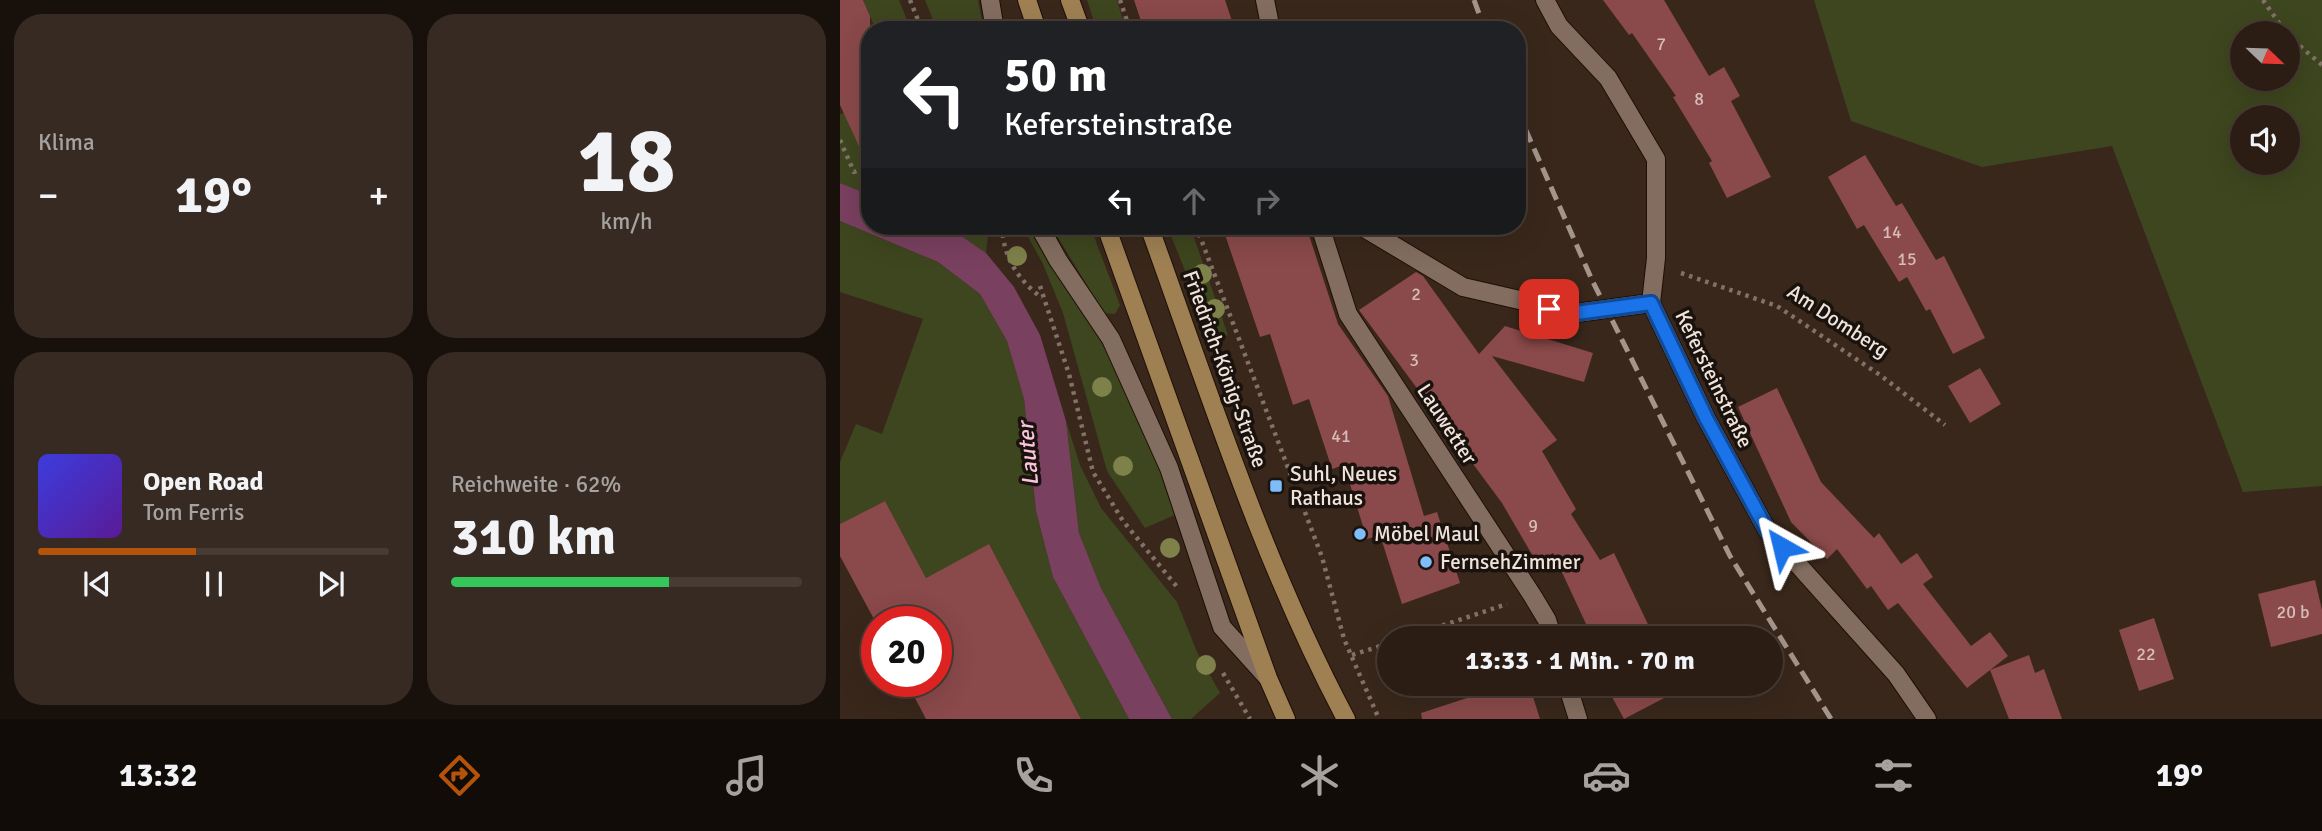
<!DOCTYPE html>
<html lang="de">
<head>
<meta charset="utf-8">
<style>
	:root { --surface:#2b1d14; --page:#372a22; --text:#f1f3f6; --muted:#a6a2a0; --line:#473b34; --accent:#b45309 }
	body { margin:0; font-family:Signika,sans-serif; background:var(--page); color:var(--text); height:100vh; display:flex; flex-direction:column; font-size:26px; white-space:nowrap }
	* { box-sizing:border-box; margin:0 }
	p { font-size:23px; color:var(--muted) }
	.icon { flex:none; width:38px; height:38px; fill:none; stroke:currentColor; stroke-width:2; stroke-linecap:round; stroke-linejoin:round }
	.map { position:relative; flex:1; overflow:hidden }
	.sheet { display:flex; flex-direction:column; gap:14px; padding:14px; background:#18100b; width:840px }
	.sheet>* { flex:none }
	.banner { position:absolute; left:21px; top:21px; width:665px; height:214px; border-radius:28px; box-shadow:0 7px 28px #0002,0 0 0 2px var(--line); background:#202124; color:#fff; overflow:hidden }
	.needle { width:46px; rotate:113deg }
	.controls { position:absolute; left:1390px; top:21px; display:grid; gap:14px }
	.controls a { display:grid; place-items:center; width:70px; height:70px; border-radius:50%; background:var(--surface); box-shadow:0 7px 28px #0002,0 0 0 2px var(--line); font-size:35px }
	.speed { position:absolute; left:21px; top:606px; display:flex; gap:14px; font-size:35px; font-weight:700; text-align:center }
	.speed>* { display:grid; place-content:center; width:91px; height:91px; border-radius:50%; background:var(--surface); box-shadow:0 7px 28px #0002,0 0 0 2px var(--line); line-height:1 }
	.speed .limit { border:10px solid #d22; background:#fff; color:#111 }
	.pin { position:absolute; display:grid; place-items:center; width:60px; height:60px; color:#fff; margin:-30px; border-radius:14px; box-shadow:0 4px 10px #0006 }
	.me { position:absolute; width:77px; margin:-38px; rotate:323deg; stroke-linejoin:round; filter:drop-shadow(0 0 5px #0008) }
	.turn { display:flex; align-items:center; gap:24px; height:147px; padding:0 28px; font-size:32px }
	.turn .icon { width:91px; height:91px; stroke-width:2.5 }
	.turn b { display:block; font-size:49px; line-height:60px }
	.lanes { display:flex; align-items:center; height:66px; padding:0 28px; background:#0003; justify-content:center; gap:35px; direction:ltr }
	.lanes .off { opacity:.35 }
	.big { font-size:52px; font-weight:700; line-height:1.1 }
	.sheet .card { flex:1; display:flex; flex-direction:column; justify-content:center; gap:10px; min-width:0; padding:0 24px; border-radius:28px; background:var(--page) }
	.sheet .dial { align-items:center; gap:0 }
	.dial b { font-size:91px; line-height:1 }
	.song { display:flex; align-items:center; gap:21px }
	.cover { width:84px; height:84px; border-radius:10px; background:linear-gradient(135deg,hsl(240 70% 55%),hsl(270 70% 35%)) }
	.played { height:7px; border-radius:4px; background:linear-gradient(90deg,var(--accent) 45%,var(--line) 45%) }
	.keys { display:flex; justify-content:space-around; direction:ltr }
	.heat { display:flex; justify-content:space-between; align-items:center; font-size:38px; direction:ltr }
	.charge { height:10px; border-radius:5px; background:linear-gradient(90deg,#34c759 62%,var(--line) 0) }
	.sheet .tiles { flex:1; display:grid; gap:14px; grid-template-columns:repeat(2,1fr) }
	.trip { position:absolute; left:537px; top:626px; width:406px; height:70px; border-radius:35px; background:var(--surface); box-shadow:0 7px 28px #0002,0 0 0 2px var(--line); font-weight:700; line-height:70px; text-align:center }
	.menu { display:flex; height:112px; justify-content:space-around; align-items:center; background:#110c08; color:var(--muted) }
	.menu .icon { width:49px; height:49px }
	.menu .active { color:var(--accent) }
	.menu b { font-size:32px; color:var(--text) }
	main { display:flex; flex:1; min-height:0 }
	.map>svg:first-child { display:block }
</style>
</head>
<body>
<main>
<section class="sheet">
<div class="tiles">
<div class="card"><p>Klima</p>
<div class="heat"><a>−</a><b class="big">19°</b><a>+</a></div>
</div>
<div class="card dial"><b>18</b><p>km/h</p></div>
<div class="card">
<div class="song"><i class="cover"></i><div><b>Open Road</b><p>Tom Ferris</p></div></div>
<div class="played"></div>
<div class="keys"><svg class="icon" aria-label="previous" viewBox="0 0 24 24"><path d="M18 5L8 12l10 7zM5 5v14"/></svg><svg class="icon" aria-label="pause" viewBox="0 0 24 24"><path d="M8 5v14M16 5v14"/></svg><svg class="icon" aria-label="next" viewBox="0 0 24 24"><path d="M6 5l10 7-10 7zM19 5v14"/></svg></div>
</div>
<div class="card"><p>Reichweite · 62%</p><b class="big">310 km</b><div class="charge"></div></div>
</div>
</section>
<div class="map">
<svg width="1482" height="719" viewBox="0 0 1482 719">
	<rect width="100%" height="100%" fill="#39271b"/>
	<path fill="#3d461e" fill-rule="evenodd" d="M23,0H59L71,30H36Z
		M85,0H138L144,30H97Z
		M247,0H277L286,30H257Z
		M974,0H1482V486L1403,492L1272,146L1142,167L1011,121ZM1402,33H1447V79H1402ZM1402,117H1447V163H1402Z
		M4,113L30,140V195L0,183V114Z
		M0,221L98,262L140,294L167,341L184,399L196,511L213,577L289,719H241L149,545L86,578L45,501L0,524V462L16,424L42,434L83,319L0,292Z
		M107,226H149L146,253Z
		M182,226H189L262,343L300,416L337,514L305,528L267,471L223,313L203,264Z
		M211,226H250L280,305L275,314L264,313Z
		M327,226H350L388,335L373,340Z
		M226,421L240,465L261,508L337,602L357,652L380,693L351,719H332L261,588L239,533Z"/>
	<path fill="#79405f" d="M0,183L30,195V226H107L146,253L174,287L200,335L226,421L239,533L261,588L332,719H289L213,577L196,511L184,399L167,341L140,294L98,262L0,221Z"/>
	<path fill="#8a494a" d="M0,0H23L30,16V170L0,105Z
		M294,0H385L395,30H304Z
		M763,0H824L869,76L884,67L900,96L891,101L931,177L887,198L869,163L872,161L833,97L836,96L792,33L789,35Z
		M1025,155L1056,206L1062,203L1096,260L1104,256L1145,338L1113,354L1090,309L1086,311L1067,277L1059,282L1024,225L1017,229L988,177Z
		M382,226H466L498,324L548,396L584,516L597,512L620,583L562,604L540,535L527,539L504,465L492,469L469,399L453,405L430,334L420,337Z
		M576,272L583,276L639,354L665,326L753,353L744,382L652,356L717,440L702,451L736,509L731,514L760,560L774,553L815,639H753L713,553L697,563L662,503L519,310Z
		M1140,368L1161,404L1130,423L1108,386Z
		M937,388L981,482L1034,538L1039,533L1061,564L1077,553L1093,577L1083,584L1131,646L1150,632L1168,656L1127,688L1058,603L1048,610L1031,586L1027,589L997,549L987,559L951,522L898,407Z
		M45,501L86,578L149,544L241,719H86L66,681H96V621H35L0,556V524Z
		M1475,580L1482,610V634L1431,647L1418,594Z
		M1314,618L1334,679L1299,691L1279,630Z
		M1189,655L1195,673L1204,669L1222,719H1169L1150,670Z
		M670,684H689L700,719H582L581,713Z
		M765,684H851L784,719Z"/>
	<g fill="none" stroke-linecap="round" stroke-linejoin="round">
		<defs>
			<path id="lane" d="M150,0L155,30
				M199,226L218,260L271,339L289,379L329,468L382,627L427,677
				M521,226L623,287L736,313L811,303L866,418L927,530L1056,674L1087,719"/>
			<path id="street" d="M425,0L431,30
				M705,0L719,26L768,78L816,159V258L811,303
				M480,226L508,314L692,595L707,620L713,639
				M727,684L738,719"/>
			<path id="secondary" d="M187,0L197,30
				M230,0L241,30
				M266,226L428,678L446,719
				M309,226C369,392 423,563 506,719"/>
		</defs>
		<use href="#lane" stroke="#200f05" stroke-width="20"/>
		<use href="#street" stroke="#200f05" stroke-width="20"/>
		<use href="#secondary" stroke="#200f05" stroke-width="20"/>
		<path stroke="#827167" stroke-width="4.5" stroke-dasharray="3.5 5" stroke-linecap="butt" d="M70,0L82,30
			M280,0L290,30
			M1423,0L1446,33
			M1447,35L1482,65
			M0,140L14,172L30,165
			M162,226C163,256 177,279 202,298
			M356,226L482,557L504,639L539,719
			M841,273L937,306L1040,375L1105,425
			M200,286L229,374L253,472L283,521L338,588
			M562,639L667,604
			M512,655L550,643
			M383,673L410,719"/>
		<use href="#lane" stroke="#836d60" stroke-width="18"/>
		<use href="#street" stroke="#836d60" stroke-width="18"/>
		<use href="#secondary" stroke="#9e8053" stroke-width="18"/>
		<path stroke="#a4958c" stroke-width="5" stroke-dasharray="14 7" stroke-linecap="butt" d="M634,0L645,30
			M677,110L752,280L890,556L991,719"/>
	</g>
	<g fill="#7e814a">
		<circle cx="177" cy="256" r="10"/>
		<circle cx="362" cy="274" r="10"/>
		<circle cx="375" cy="309" r="10"/>
		<circle cx="262" cy="387" r="10"/>
		<circle cx="283" cy="466" r="10"/>
		<circle cx="330" cy="548" r="10"/>
		<circle cx="366" cy="665" r="10"/>
	</g>
	<g fill="none" stroke-linecap="round" stroke-linejoin="round">
		<defs>
			<path id="route" d="M709,309L736,313L811,303L866,418L927,530L942,547"/>
		</defs>
		<use href="#route" stroke="#114b97" stroke-width="18"/>
		<use href="#route" stroke="#1a73e8" stroke-width="12"/>
	</g>
	<g fill="#7ebdf9" stroke="#1a120d" stroke-width="2.5">
		<rect x="429" y="479" width="14" height="14" rx="3.5"/>
		<circle cx="520" cy="534" r="7"/>
		<circle cx="586" cy="562" r="7"/>
	</g>
	<g text-anchor="middle" dominant-baseline="central" stroke-width="7" stroke-linejoin="round" paint-order="stroke">
		<g font-size="18" fill="#d6bcb8">
			<text x="821" y="44">7</text>
			<text x="859" y="99">8</text>
			<text x="1052" y="232">14</text>
			<text x="1067" y="259">15</text>
			<text x="576" y="294">2</text>
			<text x="574" y="360">3</text>
			<text x="501" y="436">41</text>
			<text x="693" y="526">9</text>
			<text x="1453" y="612">20 b</text>
			<text x="1306" y="654">22</text>
		</g>
		<g font-size="21" fill="#f0e3dc" stroke="#1a120d">
			<text transform="translate(998 321) rotate(33)">Am Domberg</text>
			<text transform="translate(385 369) rotate(70)">Friedrich-König-Straße</text>
			<text transform="translate(874 379) rotate(64)">Kefersteinstraße</text>
			<text transform="translate(607 424) rotate(57)">Lauwetter</text>
		</g>
		<g font-size="21" fill="#f0e3dc" stroke="#1a120d" text-anchor="start">
			<text x="450" y="474">Suhl, Neues<tspan x="450" dy="24">Rathaus</tspan></text>
			<text x="534" y="534">Möbel Maul</text>
			<text x="600" y="562">FernsehZimmer</text>
		</g>
		<g font-size="23" font-style="italic" fill="#fac3de" stroke="#1a120d">
			<text transform="translate(188 454) rotate(-95)">Lauter</text>
		</g>
	</g>
</svg>
<div class="controls">
<a><svg class="needle" viewBox="-14 -14 28 28"><path d="M0-13l5 13h-10z" fill="#e53935"/><path d="M0 13l5-13h-10z" fill="#a6a2a0"/></svg></a>
<a><svg class="icon" aria-label="sound" viewBox="0 0 24 24"><path d="M4 9h4l5-4v14l-5-4H4zM17 9q2 3 0 6"/></svg></a>
</div>
<div class="speed"><div class="limit">20</div></div>
<div class="pin" style="left:709px;top:309px;background:#d93025"><svg class="icon" aria-label="arrive" viewBox="0 0 24 24"><path d="M6 21V4h12l-3 4 3 4H6"/></svg></div>
<svg class="me" style="left:942px;top:547px" viewBox="-20 -20 40 40"><path d="M0-17L14 15 0 8-14 15z" fill="#1a73e8" stroke="#fff" stroke-width="4"/></svg>
<div class="trip">13:33 · 1 Min. · 70 m</div>
<div class="banner">
<div class="turn"><svg class="icon" aria-label="left" viewBox="0 0 24 24"><path d="M17 20v-9H6M10 6l-5 5 5 5"/></svg><div><b>50 m</b>Kefersteinstraße</div></div>
<div class="lanes"><svg class="icon" aria-label="left" viewBox="0 0 24 24"><path d="M17 20v-9H6M10 6l-5 5 5 5"/></svg><svg class="icon off" aria-label="ahead" viewBox="0 0 24 24"><path d="M12 20V5M6 11l6-6 6 6"/></svg><svg class="icon off" aria-label="right" viewBox="0 0 24 24"><path d="M7 20v-9h11M14 6l5 5-5 5"/></svg></div>
</div>
</div>
</main>
<nav class="menu">
<b>13:32</b>
<svg class="icon active" aria-label="directions" viewBox="0 0 24 24"><path d="M12 3l9 9-9 9-9-9zM9 14v-3h6M13 9l2 2-2 2"/></svg>
<svg class="icon" aria-label="music" viewBox="0 0 24 24"><path d="M9 18V5l10-2v13"/><circle cx="6" cy="18" r="3"/><circle cx="16" cy="16" r="3"/></svg>
<svg class="icon" aria-label="phone" viewBox="0 0 24 24"><path d="M5 4h4l2 5-3 2q2 4 5 5l2-3 5 2v4C11 20 4 13 5 4z"/></svg>
<svg class="icon" aria-label="climate" viewBox="0 0 24 24"><path d="M12 3v18M4 7l16 10M4 17L20 7"/></svg>
<svg class="icon" aria-label="car" viewBox="0 0 24 24"><path d="M5 17H2v-5l4-1 3-4h7l3 4 3 1v5h-3M9 17h6M6 11h13"/><circle cx="7" cy="17" r="2"/><circle cx="17" cy="17" r="2"/></svg>
<svg class="icon" aria-label="filters" viewBox="0 0 24 24"><path d="M4 7h16M4 17h16"/><circle cx="9" cy="7" r="2"/><circle cx="15" cy="17" r="2"/></svg>
<b>19°</b>
</nav>
</body>
</html>
